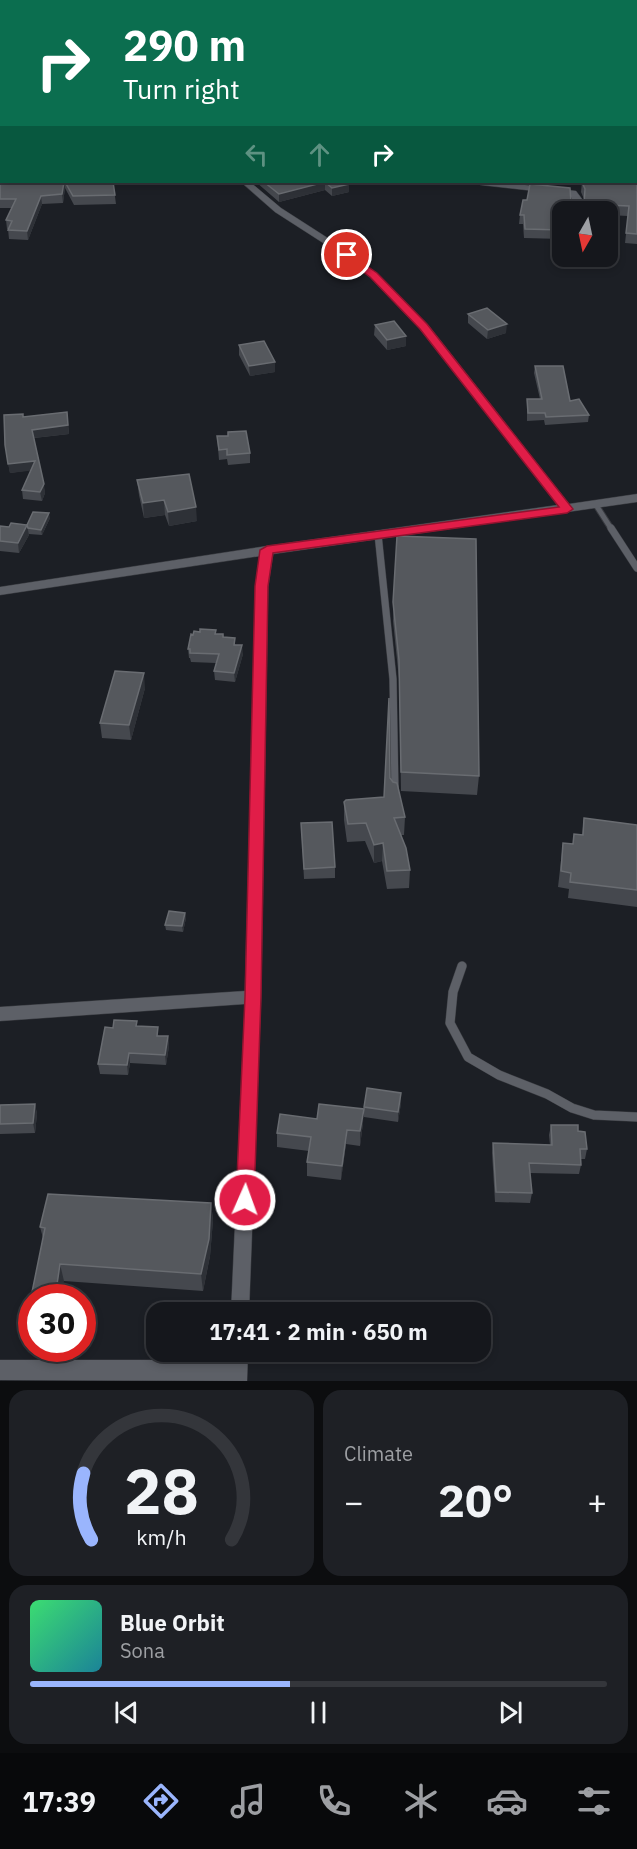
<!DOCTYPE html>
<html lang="en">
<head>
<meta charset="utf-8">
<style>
	:root { --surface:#15171c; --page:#1e2025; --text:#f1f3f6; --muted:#9d9fa3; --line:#34363b; --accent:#9ab5fd }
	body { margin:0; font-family:"IBM Plex Sans",sans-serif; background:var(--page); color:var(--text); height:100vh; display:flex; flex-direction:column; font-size:22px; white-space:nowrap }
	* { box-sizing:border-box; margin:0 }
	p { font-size:20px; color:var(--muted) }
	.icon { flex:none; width:33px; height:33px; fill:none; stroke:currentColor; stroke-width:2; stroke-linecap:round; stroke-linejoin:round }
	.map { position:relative; height:1381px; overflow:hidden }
	.details { display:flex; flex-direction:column; gap:9px; padding:9px; background:#0c0d0f; flex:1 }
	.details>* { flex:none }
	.banner { position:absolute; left:0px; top:0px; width:638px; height:183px; box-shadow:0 3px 9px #0003,0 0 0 2px var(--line); background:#0b6e4f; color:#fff; overflow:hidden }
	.needle { width:39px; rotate:189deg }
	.buttons { position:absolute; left:552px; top:201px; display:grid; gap:12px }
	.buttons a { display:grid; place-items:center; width:66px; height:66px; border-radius:12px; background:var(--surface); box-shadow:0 3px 9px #0003,0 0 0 2px var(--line); font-size:30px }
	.speed { position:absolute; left:18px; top:1284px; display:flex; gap:12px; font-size:30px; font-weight:700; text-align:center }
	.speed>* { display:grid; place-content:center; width:78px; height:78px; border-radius:50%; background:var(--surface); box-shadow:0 3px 9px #0003,0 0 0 2px var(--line); line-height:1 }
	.speed .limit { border:9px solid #d22; background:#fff; color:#111 }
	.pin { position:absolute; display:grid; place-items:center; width:51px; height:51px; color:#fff; margin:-26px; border:3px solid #fff; border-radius:50%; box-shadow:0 2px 6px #0007 }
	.me { position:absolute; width:66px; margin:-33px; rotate:2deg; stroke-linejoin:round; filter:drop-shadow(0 0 4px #0008) }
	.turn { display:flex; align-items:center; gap:21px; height:126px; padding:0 24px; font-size:27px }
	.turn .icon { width:78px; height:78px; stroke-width:2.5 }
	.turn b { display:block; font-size:42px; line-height:51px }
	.lanes { display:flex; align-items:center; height:57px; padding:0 24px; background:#0003; justify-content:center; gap:30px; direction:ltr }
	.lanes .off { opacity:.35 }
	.big { font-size:45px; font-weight:700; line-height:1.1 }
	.details .tile { flex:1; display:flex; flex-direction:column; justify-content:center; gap:9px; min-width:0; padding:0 21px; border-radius:18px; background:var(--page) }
	.details .dial { align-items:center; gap:0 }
	.dial svg { height:156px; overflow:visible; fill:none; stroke:var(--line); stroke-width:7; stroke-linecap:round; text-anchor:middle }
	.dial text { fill:var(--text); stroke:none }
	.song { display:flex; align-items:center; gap:18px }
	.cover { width:72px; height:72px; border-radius:9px; background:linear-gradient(135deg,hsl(140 70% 55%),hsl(190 70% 35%)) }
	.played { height:6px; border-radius:3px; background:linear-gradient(90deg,var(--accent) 45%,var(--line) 45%) }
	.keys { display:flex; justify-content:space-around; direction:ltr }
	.heat { display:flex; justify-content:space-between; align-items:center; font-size:33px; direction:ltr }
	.details .tiles { flex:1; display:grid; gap:9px; grid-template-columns:1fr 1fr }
	.tile:last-child { grid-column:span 2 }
	.trip { position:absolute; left:146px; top:1302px; width:345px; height:60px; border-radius:18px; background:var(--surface); box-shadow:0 3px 9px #0003,0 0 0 2px var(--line); font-weight:700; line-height:60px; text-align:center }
	.tab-bar { display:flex; height:96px; justify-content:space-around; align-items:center; background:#08090b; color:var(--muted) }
	.tab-bar .icon { width:42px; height:42px }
	.tab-bar .on { color:var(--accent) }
	.tab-bar b { font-size:27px; color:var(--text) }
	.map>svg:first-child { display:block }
</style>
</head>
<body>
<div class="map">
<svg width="637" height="1381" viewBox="0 0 637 1381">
	<rect width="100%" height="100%" fill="#1c1f25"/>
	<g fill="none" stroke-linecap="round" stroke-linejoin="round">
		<defs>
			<path id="lane-far2" d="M596,505L612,530"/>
			<path id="lane-far1" d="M611,528L637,568
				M378,534L393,679L395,791"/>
			<path id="lane" d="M462,966L453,992L450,1023L468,1057L499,1075L547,1094L572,1108L594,1115L637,1117"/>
			<path id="street" d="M66,0H74L65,2Z
				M2,163V171L0,172V164Z
				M241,182H250L281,208L337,244L376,273L428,325L569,504L637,494V502L273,554L268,587L261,997L249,1312H231L245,1004L0,1021V1007L245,991L256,587L260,556L0,595V587L267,546L558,505L420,329L370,277L331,248L275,212Z
				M476,182H500L576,191L582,199V212H572V199L570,195L481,185Z
				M229,1352H248L247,1381L0,1380V1360H229Z"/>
		</defs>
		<use href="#lane-far2" stroke="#393b40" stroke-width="7"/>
		<use href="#lane-far1" stroke="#393b40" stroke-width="8"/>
		<use href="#lane" stroke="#393b40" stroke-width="10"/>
		<use href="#street" stroke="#393b40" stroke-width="1"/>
		<use href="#lane-far2" stroke="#5d6067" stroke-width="5"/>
		<use href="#lane-far1" stroke="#5d6067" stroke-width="7"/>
		<use href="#lane" stroke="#5d6067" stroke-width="9"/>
		<use href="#street" fill="#5d6067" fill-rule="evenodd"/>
	</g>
	<path fill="#45484e" d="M0,0H58V2H2V37H0Z
		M237,0H329L328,2H236Z
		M0,174L2,182H113L116,204L74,205L65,188L63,203L42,204L28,240L9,239L8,229H7L6,220L12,208H0Z
		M637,180V244L625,243L628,216L608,215V212H583L584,199L581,192L582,182L635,184V182Z
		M256,182H347L349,192L332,196L325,190L279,202Z
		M562,212V239L524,238L523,224H519L520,215Z
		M468,314L506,333L487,339L468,323Z
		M375,325L406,346L387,350L374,335Z
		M239,345L275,362V372L250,376L239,355Z
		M535,366L570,401L589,415L588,422L545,425L544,420L527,421V399H540L534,373Z
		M67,412L69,434L34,438L45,493L42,501L23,499L22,490L31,470L10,473L5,445L23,417Z
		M217,436L250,453V463L228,465L227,459L219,460Z
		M137,480L197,521L169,526L165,515L144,518L139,495Z
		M50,518L42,535L29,534V535L19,553L0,551V526L9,527L27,525Z
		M397,536L479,776L477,795L401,791L399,679L393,621Z
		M216,634H223L224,637L236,645L243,654L235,682L215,680L214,671L216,663L191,662L190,658H189L188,649Z
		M145,688L131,740L102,738L100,723Z
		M390,778L405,817L404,835H401L410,870L409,888L387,889L382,861L374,863L365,841L347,842L344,820V802L384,797Z
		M584,818L637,825V907L568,898L569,889L558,887L563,843L573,844L574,834L582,835Z
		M301,823L335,867V878L304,879Z
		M185,913L186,918L183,932L166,930L165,925Z
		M138,1026L159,1036H168L169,1046L166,1065L130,1063L128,1075L100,1074L98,1064L113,1028Z
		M401,1103L398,1122L364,1117V1107Z
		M35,1104L37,1114L35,1133L0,1134V1105Z
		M363,1123L360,1146L346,1144L341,1180L307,1176V1162L309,1151L277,1147V1133Z
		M551,1125L578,1131L587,1149L585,1159H581V1165L579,1174L530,1173L532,1193L530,1203L495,1202L492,1153L493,1143L550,1145L549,1135Z
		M211,1203L213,1220L210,1256L203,1291L64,1281L32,1298V1316L29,1307L43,1238L40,1227Z"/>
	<path fill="#2e3137" d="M64,182L65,188L63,203L62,194Z
		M325,182V190L279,202V194Z
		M349,184V192L332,196V188Z
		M41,196L42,204L28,240L27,231Z
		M507,324L506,333L487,339L488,330Z
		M406,336V346L387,350V340Z
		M275,362V372L250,376L249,366Z
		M68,425L69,434L33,438L32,430Z
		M35,461L37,470L10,473L8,464Z
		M44,484L45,493L42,501L40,492Z
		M164,500L165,515L144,518L143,503Z
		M196,507L197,521L169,526L168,512Z
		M49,513L50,518L42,535L41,530Z
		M27,525L29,535L19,553L18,543Z
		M242,645L243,654L235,682L234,673Z
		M144,673L145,688L131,740L129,725Z
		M383,843L382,861L374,863V845Z
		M185,913L186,918L183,932L182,926Z
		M168,1036L169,1046L166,1065L165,1055Z
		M129,1053L130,1063L128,1075L127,1065Z
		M401,1093V1103L398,1122V1112Z
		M35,1104L37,1114L35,1133L33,1123Z
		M364,1109L363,1123L360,1146V1131Z
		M347,1130L346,1144L341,1180L342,1166Z
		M211,1203L213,1220L210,1256L203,1291L201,1274Z
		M60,1264L64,1281L61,1298H55Z"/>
	<path fill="#55585d" stroke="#696c71" stroke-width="1.5" d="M0,0H34L33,2H2V30H0Z
		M171,0H207L206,2H170Z
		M237,0H318V2H236Z
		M0,174H2V182H64L62,194L41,196L27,231L8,230L12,221L6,220L16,199H0Z
		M636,180H637V234L626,233L629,206L584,204L585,189L582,182L635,184Z
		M65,182H113L115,195L73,196Z
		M264,182H347L349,184L332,188L325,182L279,194Z
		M530,184L570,188L571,203L576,205V212H562V230L525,229L524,215H520L523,200H527Z
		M487,308L507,324L488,330L468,314Z
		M394,321L406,336L387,340L375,325Z
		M264,341L275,362L249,366L239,345Z
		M535,366H563L570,401L579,399L589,415L546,417L545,413H528L527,399H542Z
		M67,412L68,425L32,430L44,484L40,492L22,490L35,461L8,464L5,445L4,415L23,414V417Z
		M246,431L250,453L227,455V449L219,450L217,436H228V432Z
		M189,474L196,507L168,512L164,500L143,503L137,480Z
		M33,512L49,513L41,530L28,528L27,525Z
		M11,523L27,525L18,543L0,541V526L9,527Z
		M397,536L476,539L479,776L401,772L399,660L393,602Z
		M200,629L216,630L215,634H223V637L235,638L234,645H242L234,673L214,671L219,654L190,653V649H188L191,634L193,635L194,631L200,632Z
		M115,671L144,673L129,725L100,723Z
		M389,698L390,778L393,782L397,783L405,817L394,818L406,848L410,870L387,871L383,843L374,845L366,823L348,824L344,802L346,800L384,797Z
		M584,818L637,825V890L570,882L571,873L561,871L563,843L573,844L574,834L583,835Z
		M332,822L335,867L304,869L301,823Z
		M169,911L185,913L182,926L165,925Z
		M114,1020L137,1021L136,1026L158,1027L157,1036H168L165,1055L129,1053L127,1065L98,1064L105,1027L113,1028Z
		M367,1088L401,1093L398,1112L364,1107Z
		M35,1104L33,1123L0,1124V1105Z
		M319,1104L364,1109L360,1131L347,1130L342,1166L307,1162L311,1137L277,1133L280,1114L317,1119Z
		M551,1125H578V1131L585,1132L587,1149H580L581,1165L529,1163L532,1193L496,1192L493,1143L552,1145Z
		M48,1194L211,1203L209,1239L201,1274L60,1264L55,1298H32V1307H29L45,1228L40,1227Z"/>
	<path fill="#e11d48" stroke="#92132f" stroke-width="1.5" d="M347,252L377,273L427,324L573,509L567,513L273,553L268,586L261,997L254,1200L251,1206L245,1208L238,1206L236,1200L245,997L255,586L260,550L267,546L559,507L420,329L370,277L344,258V253Z"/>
</svg>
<div class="buttons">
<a><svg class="needle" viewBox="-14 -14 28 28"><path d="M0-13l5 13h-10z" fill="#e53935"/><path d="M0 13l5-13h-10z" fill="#9d9fa3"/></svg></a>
</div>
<div class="speed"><div class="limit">30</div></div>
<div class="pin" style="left:347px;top:255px;background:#d93025"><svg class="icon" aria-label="arrive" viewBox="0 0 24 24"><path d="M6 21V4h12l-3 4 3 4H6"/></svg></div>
<svg class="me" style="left:245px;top:1200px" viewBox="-20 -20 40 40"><circle r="17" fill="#e11d48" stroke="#fff" stroke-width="3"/><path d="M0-11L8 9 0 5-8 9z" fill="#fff"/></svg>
<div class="trip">17:41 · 2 min · 650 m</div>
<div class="banner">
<div class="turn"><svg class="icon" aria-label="right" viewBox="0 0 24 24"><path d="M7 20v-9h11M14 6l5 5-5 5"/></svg><div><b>290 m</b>Turn right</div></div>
<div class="lanes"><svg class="icon off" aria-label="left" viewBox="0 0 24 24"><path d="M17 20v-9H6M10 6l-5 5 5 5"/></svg><svg class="icon off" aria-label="ahead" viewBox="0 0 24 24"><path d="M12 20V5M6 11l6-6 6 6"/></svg><svg class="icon" aria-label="right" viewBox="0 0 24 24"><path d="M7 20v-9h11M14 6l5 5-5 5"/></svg></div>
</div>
</div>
<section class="details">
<div class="tiles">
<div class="tile dial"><svg viewBox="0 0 100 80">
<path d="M14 69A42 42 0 1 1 86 69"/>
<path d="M14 69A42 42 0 0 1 10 35" stroke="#9ab5fd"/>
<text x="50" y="56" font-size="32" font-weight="700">28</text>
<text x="50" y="72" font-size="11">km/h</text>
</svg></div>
<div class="tile"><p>Climate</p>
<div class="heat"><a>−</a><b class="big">20°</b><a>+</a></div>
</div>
<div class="tile">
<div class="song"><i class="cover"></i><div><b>Blue Orbit</b><p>Sona</p></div></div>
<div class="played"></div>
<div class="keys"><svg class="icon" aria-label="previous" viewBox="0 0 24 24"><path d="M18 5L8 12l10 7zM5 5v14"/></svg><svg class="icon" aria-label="pause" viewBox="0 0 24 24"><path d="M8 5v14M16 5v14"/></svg><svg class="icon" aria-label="next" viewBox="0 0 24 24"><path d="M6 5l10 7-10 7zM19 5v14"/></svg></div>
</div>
</div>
</section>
<nav class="tab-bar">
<b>17:39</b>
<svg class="icon on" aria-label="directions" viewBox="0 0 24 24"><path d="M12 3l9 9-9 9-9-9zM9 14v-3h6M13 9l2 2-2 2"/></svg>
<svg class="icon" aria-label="music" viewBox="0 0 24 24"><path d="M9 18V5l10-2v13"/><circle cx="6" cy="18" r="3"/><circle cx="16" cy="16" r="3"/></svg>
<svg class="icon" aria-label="phone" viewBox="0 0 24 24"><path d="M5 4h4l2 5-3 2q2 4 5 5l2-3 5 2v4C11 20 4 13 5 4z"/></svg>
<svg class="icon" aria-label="climate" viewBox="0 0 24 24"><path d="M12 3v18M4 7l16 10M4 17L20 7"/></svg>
<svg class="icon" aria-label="car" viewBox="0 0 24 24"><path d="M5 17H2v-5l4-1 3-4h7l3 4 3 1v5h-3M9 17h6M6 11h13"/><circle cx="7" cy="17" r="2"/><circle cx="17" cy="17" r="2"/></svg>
<svg class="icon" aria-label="filters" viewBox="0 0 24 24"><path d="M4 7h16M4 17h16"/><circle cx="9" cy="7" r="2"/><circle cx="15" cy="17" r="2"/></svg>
</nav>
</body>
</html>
